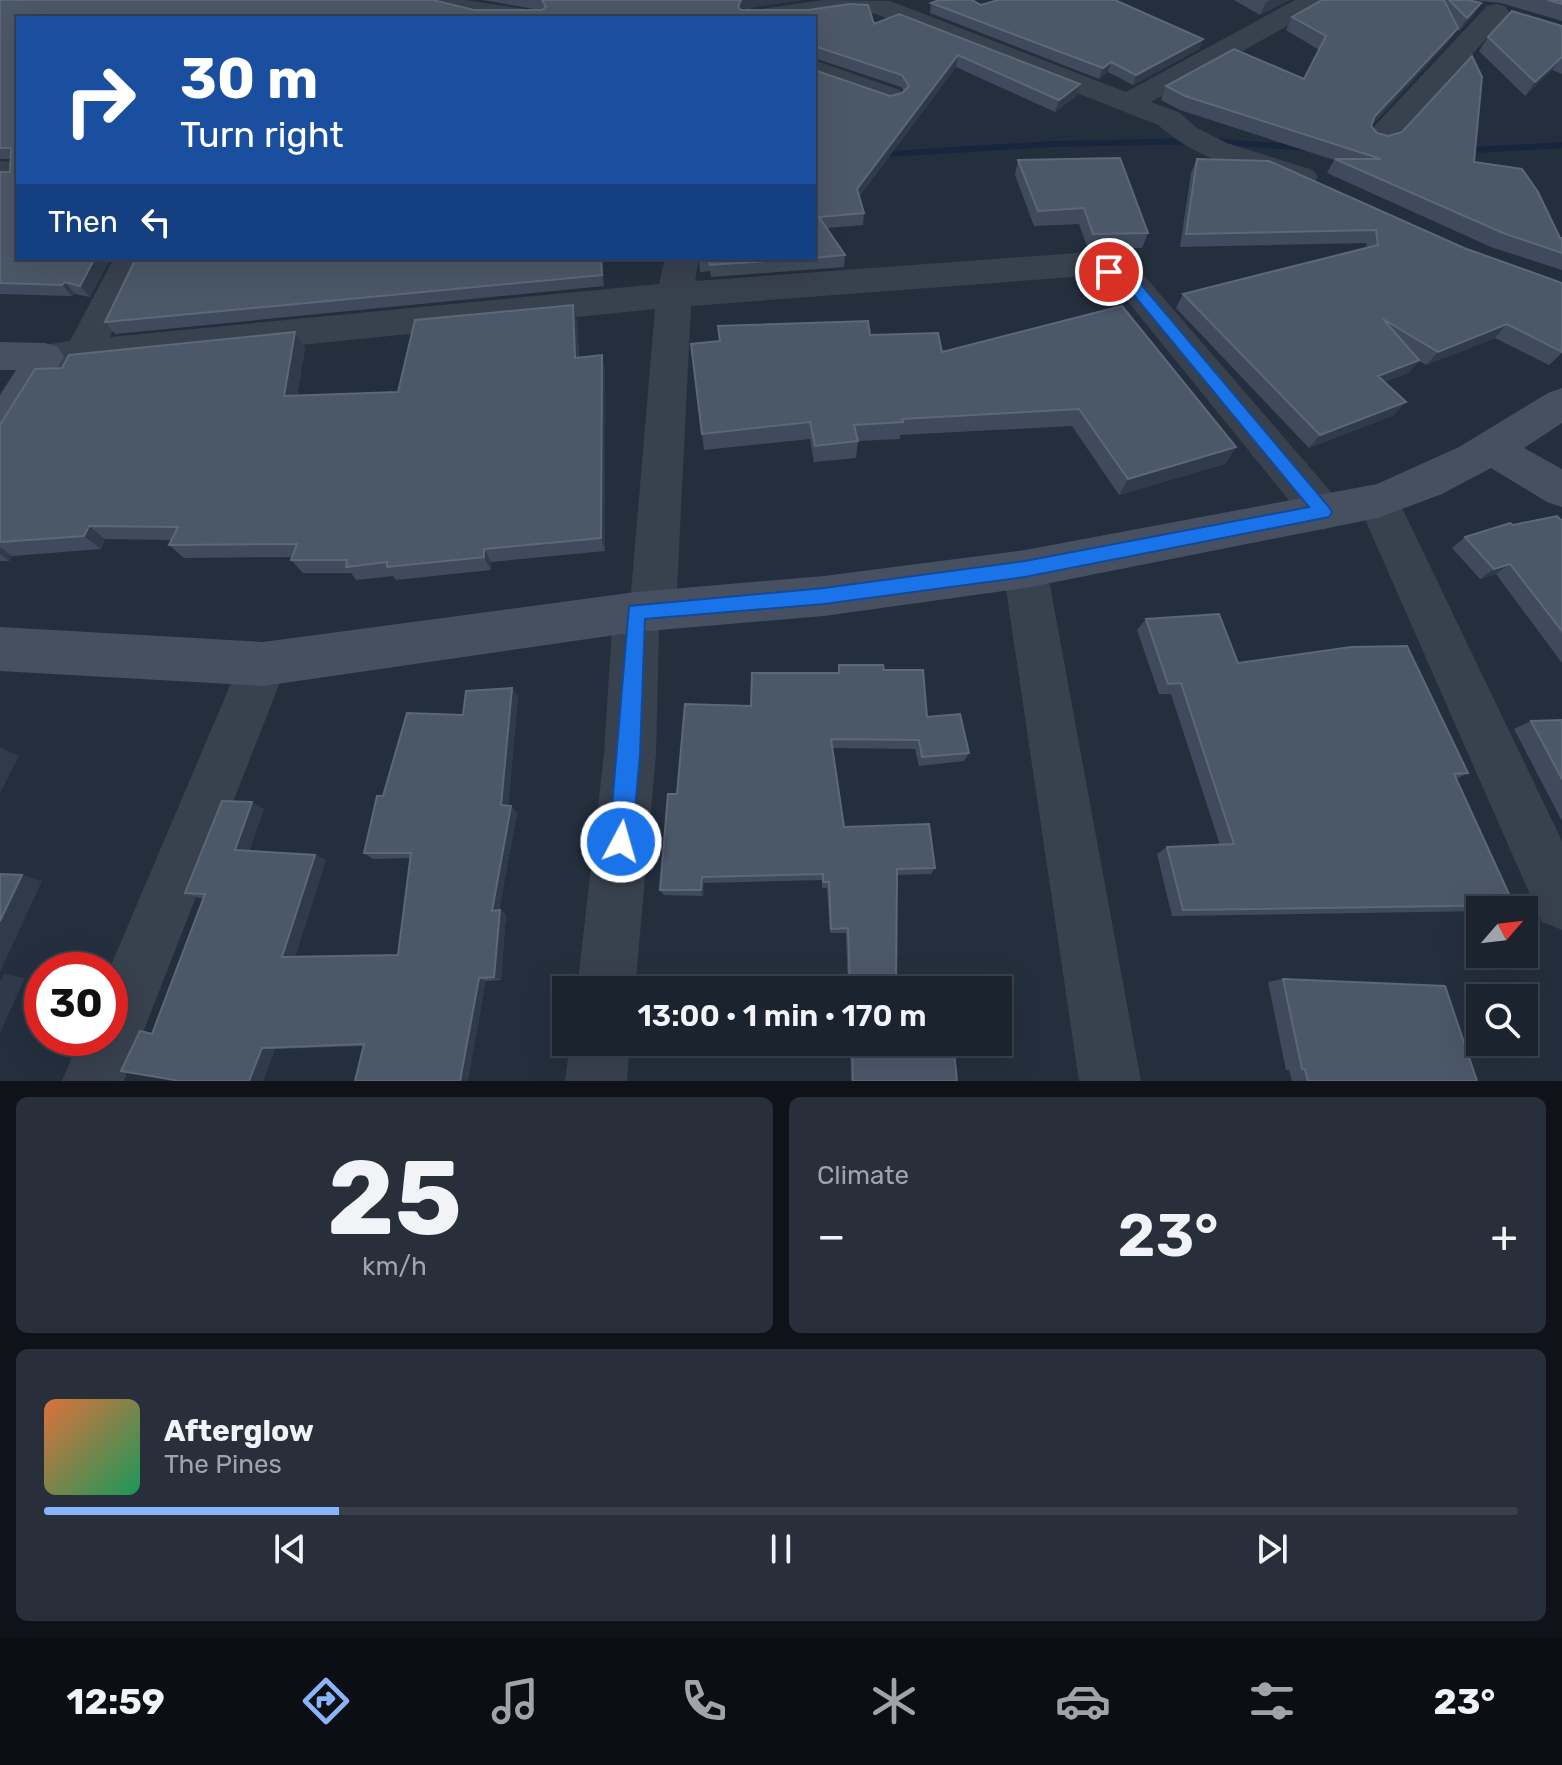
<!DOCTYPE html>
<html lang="en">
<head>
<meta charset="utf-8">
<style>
	:root { --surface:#1b232e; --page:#282f3a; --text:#f1f3f6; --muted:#a0a4aa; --line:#39404a; --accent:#8ab4f8 }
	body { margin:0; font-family:Rubik,sans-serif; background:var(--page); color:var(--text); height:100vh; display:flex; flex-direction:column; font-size:30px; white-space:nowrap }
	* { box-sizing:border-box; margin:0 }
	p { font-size:26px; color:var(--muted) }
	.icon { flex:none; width:44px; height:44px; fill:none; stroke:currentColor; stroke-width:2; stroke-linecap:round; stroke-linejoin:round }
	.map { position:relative; height:1081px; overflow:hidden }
	.panel { display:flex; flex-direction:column; gap:16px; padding:16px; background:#0f1319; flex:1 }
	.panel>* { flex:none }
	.top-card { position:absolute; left:16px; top:16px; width:800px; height:244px; border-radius:0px; box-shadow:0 8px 32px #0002,0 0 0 2px var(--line); background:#1a4fa0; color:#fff; overflow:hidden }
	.needle { width:52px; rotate:62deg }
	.buttons { position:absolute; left:1466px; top:896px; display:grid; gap:16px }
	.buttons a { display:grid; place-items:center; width:72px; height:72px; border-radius:0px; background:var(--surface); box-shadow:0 8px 32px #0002,0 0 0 2px var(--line); font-size:40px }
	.speed { position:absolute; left:24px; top:952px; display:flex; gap:16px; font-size:40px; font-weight:700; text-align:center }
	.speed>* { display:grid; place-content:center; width:104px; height:104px; border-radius:50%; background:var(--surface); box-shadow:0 8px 32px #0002,0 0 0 2px var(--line); line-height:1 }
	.speed .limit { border:12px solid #d22; background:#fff; color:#111 }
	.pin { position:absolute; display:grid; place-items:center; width:68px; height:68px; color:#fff; margin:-34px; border:4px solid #fff; border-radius:50%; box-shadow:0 2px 8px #0007 }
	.me { position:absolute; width:88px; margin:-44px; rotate:6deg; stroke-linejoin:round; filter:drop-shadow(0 0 6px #0008) }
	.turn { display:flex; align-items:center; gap:28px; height:168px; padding:0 32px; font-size:36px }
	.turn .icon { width:104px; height:104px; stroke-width:2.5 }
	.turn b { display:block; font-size:56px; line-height:68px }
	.then { display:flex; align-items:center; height:76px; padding:0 32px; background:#0003; gap:16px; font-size:30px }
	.big { font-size:60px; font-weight:600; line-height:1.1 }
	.panel .card { flex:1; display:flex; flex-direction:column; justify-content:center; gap:12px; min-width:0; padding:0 28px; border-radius:12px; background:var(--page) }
	.panel .dial { align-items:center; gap:0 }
	.dial b { font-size:104px; line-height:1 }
	.song { display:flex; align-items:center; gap:24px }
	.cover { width:96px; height:96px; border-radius:12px; background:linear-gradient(135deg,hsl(20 70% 55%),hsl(150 70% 35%)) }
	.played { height:8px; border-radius:4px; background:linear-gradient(90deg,var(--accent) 20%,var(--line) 20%) }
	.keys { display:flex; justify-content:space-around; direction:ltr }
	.heat { display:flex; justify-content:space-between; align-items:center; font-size:44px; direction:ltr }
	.panel .tiles { flex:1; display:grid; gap:16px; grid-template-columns:1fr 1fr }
	.card:last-child { grid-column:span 2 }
	.trip { position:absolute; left:552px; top:976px; width:460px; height:80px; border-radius:0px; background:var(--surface); box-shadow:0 8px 32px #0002,0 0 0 2px var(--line); font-weight:600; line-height:80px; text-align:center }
	.dock { display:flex; height:128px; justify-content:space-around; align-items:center; background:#0b0e12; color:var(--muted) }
	.dock .icon { width:56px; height:56px }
	.dock .on { color:var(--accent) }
	.dock b { font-size:36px; color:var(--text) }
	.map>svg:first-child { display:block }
</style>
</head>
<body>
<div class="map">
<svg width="1562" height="1081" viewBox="0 0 1562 1081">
	<rect width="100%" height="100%" fill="#242f3e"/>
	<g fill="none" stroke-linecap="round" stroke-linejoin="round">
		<path fill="#17263c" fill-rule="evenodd" d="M1203,138L1313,145L1319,148L1313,151L1203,144L1052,147L873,158L867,155L873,152L1052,141Z
			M1562,142V148L1456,154L1450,151L1456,148Z"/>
		<path fill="#38414e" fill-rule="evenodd" d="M422,0H465L532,10L541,12L545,18H477L426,6Z
			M823,0L890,1L1126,92L1295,0H1327L1323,6L1151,102L1180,113L1197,128L1227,143L1313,170L1318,177L1313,184L1302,187C1252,174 1197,160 1158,125L876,14L849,12L808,18H741L745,12L754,10Z
			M1496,4L1505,6L1509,12L1505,18L1391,144L1380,147L1369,144L1365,138L1369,132L1487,6Z
			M814,60L900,90L905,96L900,102L890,105L814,79Z
			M0,161L18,162V182L0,181Z
			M1090,252L1141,272L1338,500L1345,512L1338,524L1323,530L1308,524L1117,288L1086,276L691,306L676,610L669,624L659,628L656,754L635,990H577L604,754L613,612L620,598L631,593L655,309L45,371L32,367L26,357L32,347L70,341L114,258H148L110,337L659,284L665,258H699L695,281Z
			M1378,484L1393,489L1562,841V930L1542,922L1357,501L1363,489Z
			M1025,550L1041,555L1047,569L1141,1081H1079L1003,569L1009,555Z
			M263,642L280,648L287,664L124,1081H62L80,1038H110L109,970L246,648Z
			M570,1042H630L627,1081H565Z"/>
		<path fill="#465061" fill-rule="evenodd" d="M0,342L45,343L58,347L64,357L14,438L0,442V395L16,370H0Z
			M1562,388V423L1524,448L1562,469V507L1547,502L1491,468L1442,494L1378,518L1025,588L824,616L636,632L263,686L0,671V627L263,642L636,592L824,576L1025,550L1377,484L1459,447L1548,393Z"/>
	</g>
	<path fill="#3f4b5c" d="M0,0L474,10H539L483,0H802L754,7L745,10L874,24L1080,84L1076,96L1055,112L956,67L859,197L864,213L863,225L827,228L845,255L844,267L711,277L710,271L700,272L699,258L814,70L890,96L904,92L901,87L814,58V18H18V258L110,259L90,297L75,294L72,296L0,294V172H10V159H0Z
		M1234,0H1289L1260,15Z
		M1322,0H1468L1481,3L1472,17L1459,31L1457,29L1449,41L1371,126L1377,133L1474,162L1560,238H1562V270L1491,247L1327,173L1334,160L1180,110L1161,100L1166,86L1304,79L1319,50L1286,30L1292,17Z
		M1472,0H1562V21L1501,3Z
		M931,3L981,5L1203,39L1199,49L1133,85L1108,72L1099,79L930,13Z
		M1562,26V74L1552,70L1525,96L1479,51L1488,37Z
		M1197,159L1464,248L1562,283V353L1549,365L1495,338L1426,365L1419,361L1408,373L1384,382L1394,415L1309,448L1176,308L1183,294L1367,248L1366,243L1180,247L1191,173Z
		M1018,160L1148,233L1142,248L1088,249L1079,224L1034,226L1015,175Z
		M602,258L604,286L115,334L105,322Z
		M577,320L579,358L605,370V551L491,562V570L396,580L393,576L356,580L351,573H303L291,560L292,557L184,558L169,545L172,540L105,539L101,549L12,556L9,561H0V425L62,368L295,332L305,348L297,395L398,392Z
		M870,335L942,352L1236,447L1225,464L1119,495L1072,426L900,435V439L858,441L856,458L814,462L810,439L704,450L691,344Z
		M1562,521V663L1496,574L1480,579L1452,548L1465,537L1513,525Z
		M1146,619L1468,773L1456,779L1514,905L1496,910L1480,911L1172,916L1157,854L1167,847L1220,845L1171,694H1159L1137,630Z
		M839,665L884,670L927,717L969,753L964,761L919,766L915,749L832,748L844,827L935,868L931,874L897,875L896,990H848L846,933H830L827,888H822V880L704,883L703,896L664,895L660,890L677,794L751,706L838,673Z
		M518,696L508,806H511L517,813L499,910L506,914L501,980L486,981L363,1046L275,1049L263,1081H180L140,1031L152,1033L203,898H199L185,893L264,809L249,850L315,855L326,860L295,957L398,955L410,858L373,859L364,853L383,796L463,715Z
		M1562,720V821L1514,729L1531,721Z
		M1283,979L1477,1081H1292L1289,1070H1286L1268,982Z
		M850,1042H953L957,1081H851Z"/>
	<path fill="#2f3b4b" d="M741,0H802L754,7L742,10L738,7Z
		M1270,0H1289L1260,15L1266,2Z
		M1481,3L1472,17L1459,31L1467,18Z
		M1458,28L1449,41L1367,130L1375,116Z
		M1203,39L1199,49L1133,85L1136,75Z
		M958,55L956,67L856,201L857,189Z
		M1562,57L1552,70L1525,96L1535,82Z
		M1111,62L1108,72L1099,79L1103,68Z
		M1080,84L1076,96L1055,112L1059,100Z
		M95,258L110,259L90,297L80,286Z
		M601,258H602L604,286L602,275Z
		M65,282L75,294L72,296L62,285Z
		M573,305L577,320L579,373L575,358Z
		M1507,324L1495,338L1426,365L1438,352Z
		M295,332L305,348L294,410L284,396Z
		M602,355L605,370V551L601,538Z
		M1419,360L1408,373L1367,389L1378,376Z
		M1406,402L1394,415L1309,448L1320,435Z
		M1236,447L1225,464L1119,495L1128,479Z
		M89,526L105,539L101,549L84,536Z
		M0,547L12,556L9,561L0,554Z
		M484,549L491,562V570L484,557Z
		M1510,564L1496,574L1480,579L1494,569Z
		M512,688L518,696L508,812L501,805Z
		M0,747L19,756L0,793Z
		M252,802L264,809L248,855L235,850Z
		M511,806L517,813L498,915L492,911Z
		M315,855L326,860L294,960L282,957Z
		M22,875L42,881L0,972V921Z
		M702,877L704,883L703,896L701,890Z
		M500,910L506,914L501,980L494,977Z
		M4,974L25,978L0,1033V982Z
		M479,978L486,981L468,1081H460Z
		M262,1048L275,1049L263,1081H249Z"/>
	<path fill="#4b5868" stroke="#5c6777" stroke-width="2" d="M0,0H433L474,10H542L546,7L542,0H741L738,7L741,10H808L850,4L868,5L874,24L899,14L1080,84L1059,100L958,55L857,189L864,213L819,217L845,255L814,258V70L890,96L902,93L909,86L902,75L814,46V18H18V258H95L80,286L65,282L62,285L0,283V172H10L11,148H0Z
		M939,0H972L981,5L998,0H1115L1203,39L1136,75L1111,62L1103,68L931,3Z
		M1322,0H1444L1458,28L1375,116L1371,126L1377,133L1388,136L1402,132L1472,56L1482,77L1474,162L1522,169L1538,192L1560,238H1562V253L1503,233L1335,159H1381L1185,96L1166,86L1234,49L1304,79L1326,36L1292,17Z
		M1449,0H1468L1481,3L1467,18Z
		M1548,0H1562V4Z
		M1512,11L1562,26V57L1535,82L1488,37Z
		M1120,158L1148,233L1093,234L1084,208L1038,211L1018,160Z
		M1197,159L1269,161L1464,248L1562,283V352L1507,324L1438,352L1383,319L1419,360L1378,376L1406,402L1320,435L1183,294L1378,245L1376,230L1186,234Z
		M136,258H601L602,275L105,322Z
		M699,258H809L710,265L709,259L699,260Z
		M573,305L575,358L602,355L601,538L484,549V557L387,567V562L346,567L347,560H291L297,544L169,545L178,527L89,526L84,536L0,542V425L35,369L62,368L69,355L295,332L284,396L398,392L415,320Z
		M1122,306L1236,447L1128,479L1079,409L902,419L903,422L854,425L858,441L815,446L810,422L702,434L691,344L720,341L718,326L868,321L870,335L938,333L942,352Z
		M1557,516L1562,521V631L1510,564L1494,569L1465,537L1510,523L1513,525Z
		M1219,614L1238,663L1351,647L1407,646L1468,773L1454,774L1514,905L1183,910L1167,847L1234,844L1181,683L1168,684L1146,619Z
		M839,665H883L884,670H923L927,717L960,714L969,753L922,757L919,740L831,739L844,827L929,824L935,868L897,869L896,990H850L848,928L831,929L829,882H823V874L702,877L701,890H660L668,794H677L685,704L751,706L752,673H839Z
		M512,688L501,805L511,806L492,911L500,910L494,977L479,978L460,1081H355L364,1044L262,1048L249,1081H180L121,1071L140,1031L152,1034L205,894L185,893L222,801L252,802L235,850L315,855L282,957L398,955L411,853H364L377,796H383L407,713L463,715L466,691Z
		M1562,720V779L1531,721Z
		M0,874L22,875L0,921Z
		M1283,979L1445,986L1477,1081H1308L1305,1069H1302Z
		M852,1042H953L957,1081H853Z"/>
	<path fill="#1a73e8" stroke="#114b97" stroke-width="2" d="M1109,267L1134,276L1329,507L1332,512L1329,517L1025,577L824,604L645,619L640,754L632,842L629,850L621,854L613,850L609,842L629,606L824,588L1025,561L1309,507L1124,283L1104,275V268Z"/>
</svg>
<div class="buttons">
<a><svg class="needle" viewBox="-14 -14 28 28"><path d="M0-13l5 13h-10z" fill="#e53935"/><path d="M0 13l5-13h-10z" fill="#a0a4aa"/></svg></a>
<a><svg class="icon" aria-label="search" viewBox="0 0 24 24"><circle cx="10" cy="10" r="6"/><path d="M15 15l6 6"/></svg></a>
</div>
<div class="speed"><div class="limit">30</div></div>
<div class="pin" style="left:1109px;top:272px;background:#d93025"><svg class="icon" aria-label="arrive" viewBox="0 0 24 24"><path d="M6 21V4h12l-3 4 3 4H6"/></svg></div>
<svg class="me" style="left:621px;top:842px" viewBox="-20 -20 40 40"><circle r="17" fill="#1a73e8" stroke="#fff" stroke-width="3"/><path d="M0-11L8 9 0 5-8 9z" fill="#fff"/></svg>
<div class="trip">13:00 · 1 min · 170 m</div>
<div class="top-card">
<div class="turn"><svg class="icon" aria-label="right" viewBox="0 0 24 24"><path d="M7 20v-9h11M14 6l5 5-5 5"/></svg><div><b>30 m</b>Turn right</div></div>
<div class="then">Then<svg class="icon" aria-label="left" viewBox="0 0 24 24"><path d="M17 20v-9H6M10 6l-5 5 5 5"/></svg></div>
</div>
</div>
<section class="panel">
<div class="tiles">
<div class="card dial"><b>25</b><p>km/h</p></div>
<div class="card"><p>Climate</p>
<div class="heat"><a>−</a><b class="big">23°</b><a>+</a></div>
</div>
<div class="card">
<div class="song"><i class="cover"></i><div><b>Afterglow</b><p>The Pines</p></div></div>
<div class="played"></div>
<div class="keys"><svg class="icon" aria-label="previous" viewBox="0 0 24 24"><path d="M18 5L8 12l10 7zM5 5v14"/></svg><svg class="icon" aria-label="pause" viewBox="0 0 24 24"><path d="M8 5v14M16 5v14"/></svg><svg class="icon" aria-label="next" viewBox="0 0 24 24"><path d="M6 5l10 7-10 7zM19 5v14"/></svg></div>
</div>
</div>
</section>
<nav class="dock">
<b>12:59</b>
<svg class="icon on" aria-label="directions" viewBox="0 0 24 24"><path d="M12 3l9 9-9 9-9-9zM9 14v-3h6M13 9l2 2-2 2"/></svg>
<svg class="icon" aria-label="music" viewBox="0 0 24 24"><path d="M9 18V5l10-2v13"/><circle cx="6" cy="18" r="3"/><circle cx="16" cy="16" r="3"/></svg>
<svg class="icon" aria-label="phone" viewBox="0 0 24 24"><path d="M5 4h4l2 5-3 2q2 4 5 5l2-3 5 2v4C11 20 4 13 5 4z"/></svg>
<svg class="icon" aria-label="climate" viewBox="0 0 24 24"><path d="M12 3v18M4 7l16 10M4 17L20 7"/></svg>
<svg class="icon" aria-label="car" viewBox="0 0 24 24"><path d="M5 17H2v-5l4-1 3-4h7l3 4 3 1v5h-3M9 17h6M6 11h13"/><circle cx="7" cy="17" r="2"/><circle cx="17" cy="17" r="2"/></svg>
<svg class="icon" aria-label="filters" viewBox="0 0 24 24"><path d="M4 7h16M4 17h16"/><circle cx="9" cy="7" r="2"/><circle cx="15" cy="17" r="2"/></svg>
<b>23°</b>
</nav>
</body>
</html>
